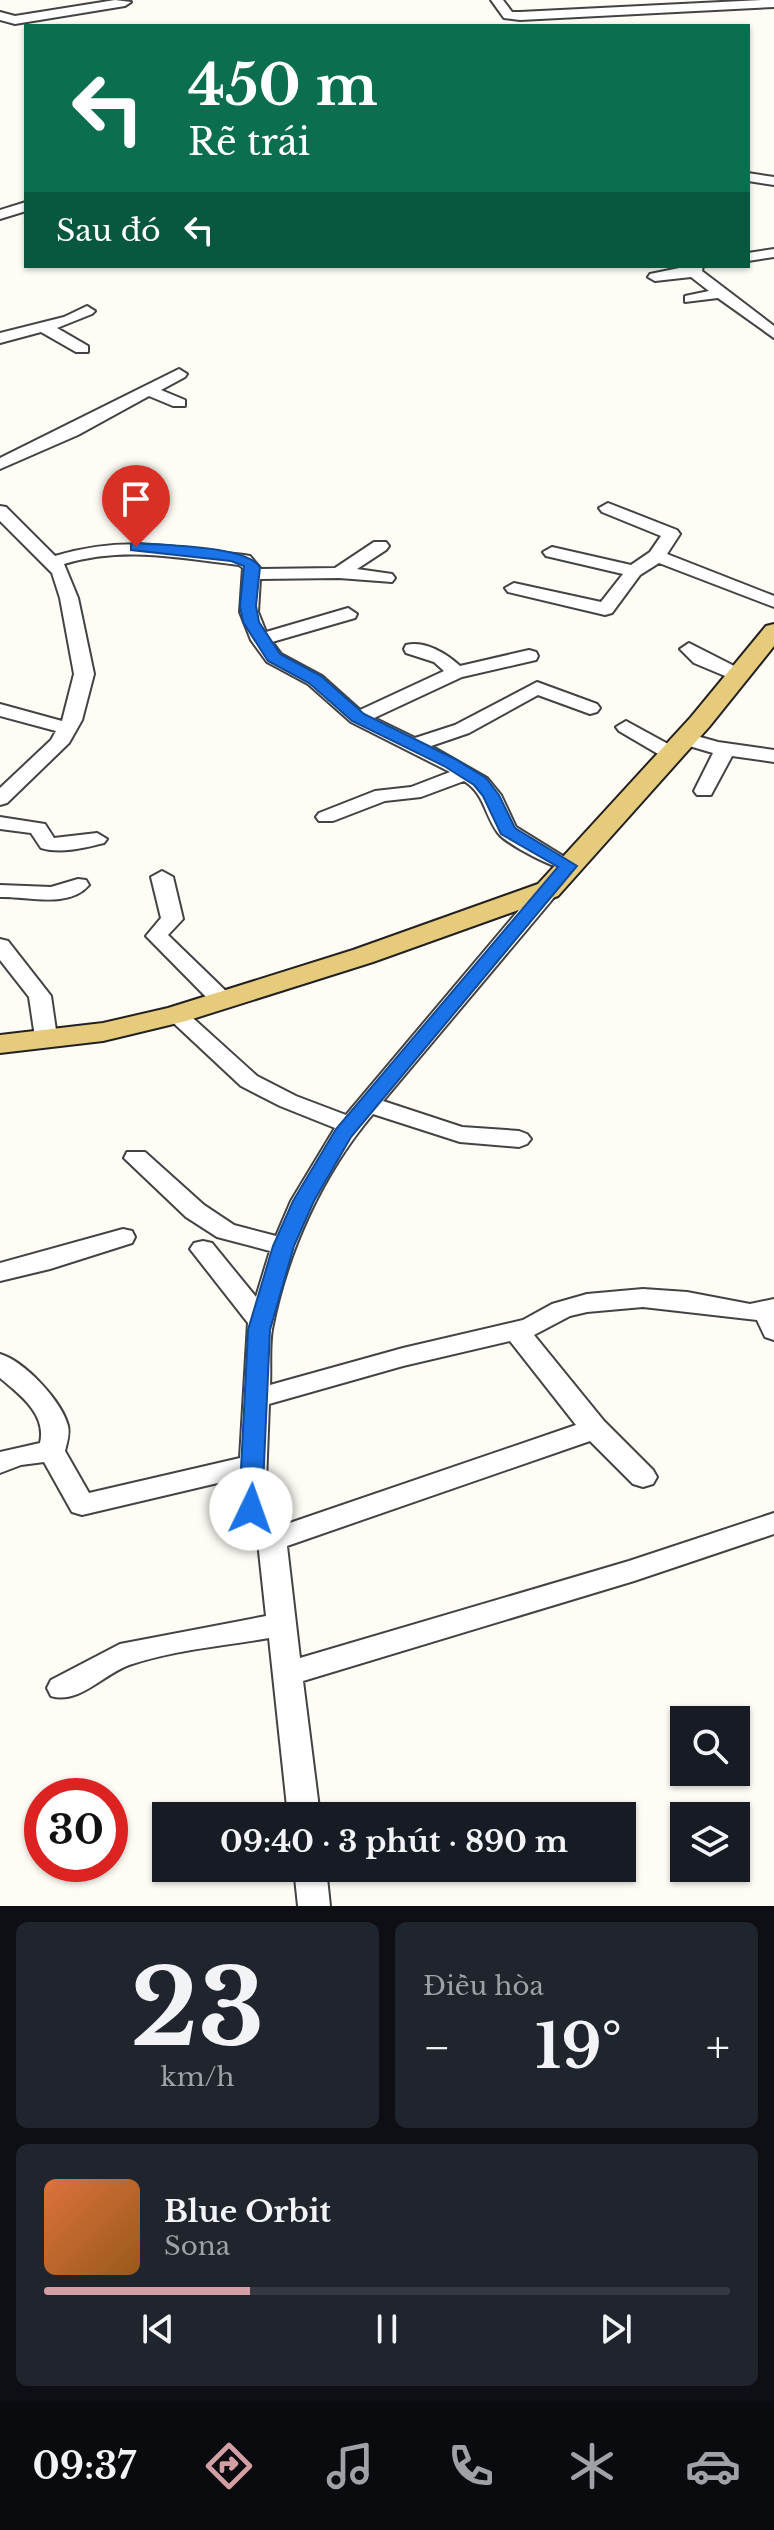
<!DOCTYPE html>
<html lang="vi">
<head>
<meta charset="utf-8">
<style>
	:root { --surface:#171b24; --page:#20242c; --text:#f1f3f6; --muted:#9ea1a6; --line:#363941; --accent:#d39fa5 }
	body { margin:0; font-family:"Libre Baskerville",serif; background:var(--page); color:var(--text); height:100vh; display:flex; flex-direction:column; font-size:30px; white-space:nowrap }
	* { box-sizing:border-box; margin:0 }
	p { font-size:26px; color:var(--muted) }
	.icon { flex:none; width:44px; height:44px; fill:none; stroke:currentColor; stroke-width:2; stroke-linecap:round; stroke-linejoin:round }
	.map { position:relative; height:1906px; overflow:hidden }
	.drawer { display:flex; flex-direction:column; gap:16px; padding:16px; background:#0d0f14; flex:1 }
	.drawer>* { flex:none }
	.hud { position:absolute; left:24px; top:24px; width:726px; height:244px; border-radius:0px; box-shadow:0 2px 6px #0004; background:#0b6e4f; color:#fff; overflow:hidden }
	.controls { position:absolute; left:670px; top:1706px; display:grid; gap:16px }
	.controls a { display:grid; place-items:center; width:80px; height:80px; border-radius:0px; background:var(--surface); box-shadow:0 2px 6px #0004; font-size:40px }
	.speed { position:absolute; left:24px; top:1778px; display:flex; gap:16px; font-size:40px; font-weight:700; text-align:center }
	.speed>* { display:grid; place-content:center; width:104px; height:104px; border-radius:50%; background:var(--surface); box-shadow:0 2px 6px #0004; line-height:1 }
	.speed .limit { border:12px solid #d22; background:#fff; color:#111 }
	.pin { position:absolute; display:grid; place-items:center; width:68px; height:68px; color:#fff; margin:-82px -34px; border-radius:50% 50% 50% 0; rotate:-45deg; box-shadow:0 0 8px #0007 }
	.pin .icon { rotate:45deg }
	.me { position:absolute; width:88px; margin:-44px; rotate:3deg; stroke-linejoin:round; filter:drop-shadow(0 0 6px #0008) }
	.turn { display:flex; align-items:center; gap:28px; height:168px; padding:0 32px; font-size:36px }
	.turn .icon { width:104px; height:104px; stroke-width:2.5 }
	.turn b { display:block; font-size:56px; line-height:68px }
	.then { display:flex; align-items:center; height:76px; padding:0 32px; background:#0003; gap:16px; font-size:30px }
	.big { font-size:60px; font-weight:700; line-height:1.1 }
	.drawer .card { flex:1; display:flex; flex-direction:column; justify-content:center; gap:12px; min-width:0; padding:0 28px; border-radius:12px; background:var(--page) }
	.drawer .dial { align-items:center; gap:0 }
	.dial b { font-size:104px; line-height:1 }
	.song { display:flex; align-items:center; gap:24px }
	.cover { width:96px; height:96px; border-radius:12px; background:linear-gradient(135deg,hsl(20 70% 55%),hsl(30 70% 35%)) }
	.played { height:8px; border-radius:4px; background:linear-gradient(90deg,var(--accent) 30%,var(--line) 30%) }
	.keys { display:flex; justify-content:space-around; direction:ltr }
	.heat { display:flex; justify-content:space-between; align-items:center; font-size:44px; direction:ltr }
	.drawer .tiles { flex:1; display:grid; gap:16px; grid-template-columns:1fr 1fr }
	.card:last-child { grid-column:span 2 }
	.trip { position:absolute; left:152px; top:1802px; width:484px; height:80px; border-radius:0px; background:var(--surface); box-shadow:0 2px 6px #0004; font-weight:700; line-height:80px; text-align:center }
	.menu { display:flex; height:128px; justify-content:space-around; align-items:center; background:#090b0e; color:var(--muted) }
	.menu .icon { width:56px; height:56px }
	.menu .active { color:var(--accent) }
	.menu b { font-size:36px; color:var(--text) }
	.map>svg:first-child { display:block }
</style>
</head>
<body>
<div class="map">
<svg width="774" height="1906" viewBox="0 0 774 1906">
	<rect width="100%" height="100%" fill="#fefcf5"/>
	<g fill="none" stroke-linecap="round" stroke-linejoin="round">
		<defs>
			<path id="minor" d="M115,0L131,2L125,6L15,24L0,20V12L15,16Z
				M491,0H503L512,12H520L762,0H774V7L520,20L504,18Z
				M748,173L774,177V185L748,181Z
				M26,202V211L0,219V210Z
				M774,249V257L748,261V253Z
				M689,266H703L702,271L774,326V338L718,298L685,302V296L709,291L691,277L655,281L648,277L650,274Z
				M87,306L95,311L92,314L57,328L88,346V352H76L41,332L0,343V333L64,317Z
				M179,369L187,374L185,377L161,390L185,400V406H173L149,396L78,435L0,469V458Z
				M608,503L677,530L680,534L667,554L774,596V607L659,563L640,575L612,613L605,615L508,592L505,588L514,583L601,602L623,574L546,556L543,552L552,547L631,565L650,552L661,536L602,512L599,508Z
				M0,506L6,507L55,556C125,535 173,547 244,555L250,556L261,569L335,568L374,542H386L389,546L386,550L357,569L392,574L395,578L392,582L339,578L260,579L258,612L266,632L348,608L357,614L355,618L272,642L281,654L322,676L360,710L444,671L434,662L406,653L404,649L406,645C425,640 447,654 460,666L529,650L536,652L538,656L536,660L462,677L374,718L415,738L455,725L537,682L597,704L600,708L597,712L590,714L538,695L469,733L431,746L487,778L501,795L516,827L579,866L575,870C562,874 506,844 498,833C484,814 485,794 464,781L421,797L385,801L333,821H319L316,817L319,813L375,791L411,787L450,772L351,722L308,684L267,662L251,640L240,612L243,568L239,565C176,558 125,546 64,564L78,598L94,674L82,720L69,743L7,803L0,805V788L51,740L56,731L0,716V704L62,721L74,674L60,598L52,573L0,521Z
				M689,643L744,671L747,675L737,681L694,663L680,649Z
				M626,721L679,750L682,754L672,760L665,758L619,731L616,727Z
				M686,733L718,742L774,750V762L732,756L711,795H697L694,791L713,753L679,743L676,739Z
				M0,817L45,824L54,838L97,833L107,839L104,843C84,848 61,854 41,848L31,833L0,829Z
				M162,871L173,877L183,919L168,935L230,995L233,1000L230,1005H214L146,936L161,918L151,877Z
				M78,879L86,880L89,885C69,909 27,896 0,897V885L51,887Z
				M548,884L559,890L556,895L383,1101L462,1127L519,1131L527,1134L531,1139L527,1144L519,1147L460,1142L373,1114C322,1174 287,1252 272,1329C269,1347 271,1367 270,1385L403,1348L523,1320L552,1304L587,1294L643,1289L687,1292L750,1304L774,1299V1340L765,1337L757,1320L643,1307L587,1312L570,1316L534,1335L604,1421L653,1470L657,1477L653,1484L643,1487L633,1484L590,1441L287,1546L300,1658L629,1561L774,1513V1534L634,1581L303,1681L320,1816H288L269,1638C223,1646 173,1650 129,1665C104,1674 78,1705 51,1696L47,1688L51,1680L120,1644L266,1616L258,1542L237,1509L239,1478L82,1515L72,1512L44,1462L21,1465L0,1473V1452L40,1443C47,1414 19,1394 0,1378V1354C24,1361 62,1401 68,1426C70,1435 67,1442 65,1451L89,1493L240,1458L248,1323L190,1249L194,1243L203,1241L212,1243L256,1297L270,1251L217,1237L186,1217L124,1158L127,1152H145L204,1205L234,1225L276,1236L291,1201L335,1128L280,1106L241,1086L165,1015L168,1010H184L257,1076L296,1096L346,1115L540,885ZM510,1341L576,1425L278,1527L265,1508L269,1404L403,1366Z
				M0,939L8,941L51,996L57,1037L54,1042H38L35,1037L29,997L0,960Z
				M123,1229L132,1231L135,1237L132,1243L50,1269L0,1281V1263Z
				M294,1868H326L330,1906H298Z"/>
			<path id="major" d="M774,624V646L709,727L558,896L373,962L186,1021L103,1041L0,1053V1035L103,1023L168,1008L353,950L538,884L691,717L766,626Z"/>
		</defs>
		<use href="#minor" stroke="#434343" stroke-width="4"/>
		<use href="#major" stroke="#212121" stroke-width="4"/>
		<use href="#minor" fill="#fff" fill-rule="evenodd"/>
		<use href="#major" fill="#e7cb7c" fill-rule="evenodd"/>
	</g>
	<path fill="#1a73e8" stroke="#114b97" stroke-width="2" d="M136,543C164,546 245,545 260,567L256,606L259,622L280,654L321,676L364,714L455,759L486,778L499,795L515,828L577,866L351,1137L314,1201L294,1246L270,1330L262,1509L259,1515L251,1518L243,1515L239,1509L248,1330L273,1246L293,1201L336,1129L558,867L501,834L483,796L474,785L444,766L352,721L309,683L268,661L243,622L240,606L244,566L231,561L131,550V544Z"/>
</svg>
<div class="controls">
<a><svg class="icon" aria-label="search" viewBox="0 0 24 24"><circle cx="10" cy="10" r="6"/><path d="M15 15l6 6"/></svg></a>
<a><svg class="icon" aria-label="layers" viewBox="0 0 24 24"><path d="M12 4l9 5-9 5-9-5zM3 14l9 5 9-5"/></svg></a>
</div>
<div class="speed"><div class="limit">30</div></div>
<div class="pin" style="left:136px;top:547px;background:#d93025"><svg class="icon" aria-label="arrive" viewBox="0 0 24 24"><path d="M6 21V4h12l-3 4 3 4H6"/></svg></div>
<svg class="me" style="left:251px;top:1509px" viewBox="-20 -20 40 40"><circle r="19" fill="#fff"/><path d="M0-13L10 11 0 6-10 11z" fill="#1a73e8"/></svg>
<div class="trip">09:40 · 3 phút · 890 m</div>
<div class="hud">
<div class="turn"><svg class="icon" aria-label="left" viewBox="0 0 24 24"><path d="M17 20v-9H6M10 6l-5 5 5 5"/></svg><div><b>450 m</b>Rẽ trái</div></div>
<div class="then">Sau đó<svg class="icon" aria-label="left" viewBox="0 0 24 24"><path d="M17 20v-9H6M10 6l-5 5 5 5"/></svg></div>
</div>
</div>
<section class="drawer">
<div class="tiles">
<div class="card dial"><b>23</b><p>km/h</p></div>
<div class="card"><p>Điều hòa</p>
<div class="heat"><a>−</a><b class="big">19°</b><a>+</a></div>
</div>
<div class="card">
<div class="song"><i class="cover"></i><div><b>Blue Orbit</b><p>Sona</p></div></div>
<div class="played"></div>
<div class="keys"><svg class="icon" aria-label="previous" viewBox="0 0 24 24"><path d="M18 5L8 12l10 7zM5 5v14"/></svg><svg class="icon" aria-label="pause" viewBox="0 0 24 24"><path d="M8 5v14M16 5v14"/></svg><svg class="icon" aria-label="next" viewBox="0 0 24 24"><path d="M6 5l10 7-10 7zM19 5v14"/></svg></div>
</div>
</div>
</section>
<nav class="menu">
<b>09:37</b>
<svg class="icon active" aria-label="directions" viewBox="0 0 24 24"><path d="M12 3l9 9-9 9-9-9zM9 14v-3h6M13 9l2 2-2 2"/></svg>
<svg class="icon" aria-label="music" viewBox="0 0 24 24"><path d="M9 18V5l10-2v13"/><circle cx="6" cy="18" r="3"/><circle cx="16" cy="16" r="3"/></svg>
<svg class="icon" aria-label="phone" viewBox="0 0 24 24"><path d="M5 4h4l2 5-3 2q2 4 5 5l2-3 5 2v4C11 20 4 13 5 4z"/></svg>
<svg class="icon" aria-label="climate" viewBox="0 0 24 24"><path d="M12 3v18M4 7l16 10M4 17L20 7"/></svg>
<svg class="icon" aria-label="car" viewBox="0 0 24 24"><path d="M5 17H2v-5l4-1 3-4h7l3 4 3 1v5h-3M9 17h6M6 11h13"/><circle cx="7" cy="17" r="2"/><circle cx="17" cy="17" r="2"/></svg>
</nav>
</body>
</html>
